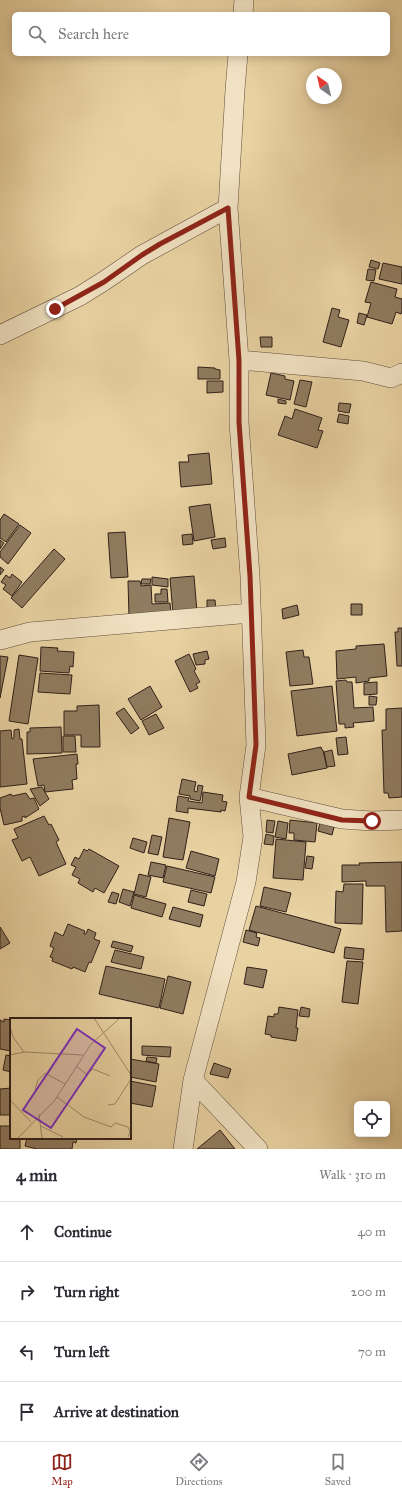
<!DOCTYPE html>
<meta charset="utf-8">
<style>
body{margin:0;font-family:"IM FELL Great Primer",serif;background:#f7f7f7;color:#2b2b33}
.controls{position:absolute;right:12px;bottom:12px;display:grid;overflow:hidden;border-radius:6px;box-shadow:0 2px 10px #0003}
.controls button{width:36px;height:36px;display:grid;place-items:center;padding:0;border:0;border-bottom:1px solid #e1e1e2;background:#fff;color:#2b2b33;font:20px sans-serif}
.compass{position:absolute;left:306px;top:68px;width:36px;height:36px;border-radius:50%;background:#fff;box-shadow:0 2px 10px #0003;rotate:326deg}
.stop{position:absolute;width:12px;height:12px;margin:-9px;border:3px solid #8f2418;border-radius:50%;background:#fff}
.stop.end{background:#8f2418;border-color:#fff;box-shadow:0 1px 4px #0008}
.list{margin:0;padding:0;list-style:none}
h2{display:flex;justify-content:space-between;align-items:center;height:52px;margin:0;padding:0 16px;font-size:17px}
h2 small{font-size:13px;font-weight:400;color:#7c7c81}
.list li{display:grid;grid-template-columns:26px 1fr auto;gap:12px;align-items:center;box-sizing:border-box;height:60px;padding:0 16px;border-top:1px solid #e1e1e2}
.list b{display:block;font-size:15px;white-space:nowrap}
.list em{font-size:13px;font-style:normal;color:#7c7c81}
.icon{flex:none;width:22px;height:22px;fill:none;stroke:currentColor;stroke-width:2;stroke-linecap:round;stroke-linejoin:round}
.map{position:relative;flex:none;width:402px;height:1149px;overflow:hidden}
.search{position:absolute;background:#fff;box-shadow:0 2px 10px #0003;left:12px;right:12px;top:12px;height:44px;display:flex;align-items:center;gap:10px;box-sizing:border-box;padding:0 14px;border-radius:6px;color:#7c7c81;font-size:15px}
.sheet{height:292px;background:#fff}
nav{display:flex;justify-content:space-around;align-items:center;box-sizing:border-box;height:56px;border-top:1px solid #e1e1e2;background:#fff;font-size:11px;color:#7c7c81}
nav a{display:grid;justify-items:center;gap:2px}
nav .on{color:#8f2418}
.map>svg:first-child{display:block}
.building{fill:#907c60;stroke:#2f1f19}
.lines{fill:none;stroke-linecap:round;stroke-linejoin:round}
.minor-casing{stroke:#5e4c3b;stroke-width:20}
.minor{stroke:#f1e2c3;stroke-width:19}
.route{stroke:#8f2418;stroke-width:5}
.inset-road{fill:none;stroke:#9f8a6b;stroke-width:1}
.view{fill:#7b2cbf;fill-opacity:0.15;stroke:#7b2cbf;stroke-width:2}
.inset-edge{fill:none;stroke:#2f1f19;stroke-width:2}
</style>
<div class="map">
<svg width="402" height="1149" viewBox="0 0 402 1149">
<rect width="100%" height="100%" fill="#e9d2a2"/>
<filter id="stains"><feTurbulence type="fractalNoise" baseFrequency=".005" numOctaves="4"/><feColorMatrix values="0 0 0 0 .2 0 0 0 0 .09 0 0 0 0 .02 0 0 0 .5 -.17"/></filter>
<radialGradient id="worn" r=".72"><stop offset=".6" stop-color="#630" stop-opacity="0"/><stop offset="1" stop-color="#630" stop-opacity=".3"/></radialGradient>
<path class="building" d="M371,260L380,263L378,269L369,267Z
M383,263L402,267V284L379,279Z
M368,269L376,270L374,281L366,280Z
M371,282L397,289L395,297L402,299V311L401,314L396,312L392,324L367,317L371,303L365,302Z
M332,308L340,310L338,317L349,320L341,347L323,342Z
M359,313L367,315L364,325L357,323Z
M260,337H272V347H261Z
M198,367L215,368V369L220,370V379H198Z
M271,373L285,376V379L294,381L290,400L266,395Z
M300,380L312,382L306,407L294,404Z
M207,381H223V392L207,393Z
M278,399L286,401V404L278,403Z
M339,403L351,404L349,413L338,411Z
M295,409L322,418L318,430L323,431L317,448L278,435L285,416L292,419Z
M339,414L349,416L348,424L337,422Z
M209,453L212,484L181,487L179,462H189L188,455Z
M210,504L215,537L194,541L189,507Z
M4,514L19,524L6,542L0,538V520Z
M20,525L31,533L8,564L0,557V552Z
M125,532L128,577L111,578L108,533Z
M192,534L193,544L183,545L182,535Z
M225,538L226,547L213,549L211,540Z
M0,540L4,543L0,549Z
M54,549L65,559L22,608L11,598Z
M0,567L4,570L0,575Z
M12,574L22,582L12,596L3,589L6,585L1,582L6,575L10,578Z
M194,576L197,612L173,614L170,578Z
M152,577L168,579V587L152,585Z
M142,579H151L150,584H141Z
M128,581H140L141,586L151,585L152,604L170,603L171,614L129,616Z
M161,589H167L168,602H155V594H161Z
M207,600H215L216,612H207Z
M351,604H362V615H351Z
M297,605L299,615L283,619L282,609Z
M398,628H402V666H397L395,632H398Z
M384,644L387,676L369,678V681L356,683V677L337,679L336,651L356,649V646Z
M41,647L58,648L57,651L74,652L73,667L70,666L69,673L40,671Z
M303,650L304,657H309L313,684L290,686L286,652Z
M207,651L209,659L205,660V664L196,665L193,654Z
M189,654L196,669L194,671L200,682L196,684L198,688L190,692L175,661Z
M19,655L38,658L28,724L9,721Z
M0,656L8,657L0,698Z
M40,673L72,675L70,694L38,692Z
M346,680L347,682H352L354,708L373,707L374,721L353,723L354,727L345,728V724H339L336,681Z
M377,682V694L364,695V683Z
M150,686L162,707L141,720L128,699Z
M332,686L337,731L297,736L291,691Z
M369,696L377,697L376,705H369Z
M99,705L100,747H81V735H64V711H77V706Z
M124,708L139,728L131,734L116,713Z
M402,708V797L389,798L388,793H384L382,730H386V709Z
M156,714L164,728L149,735L142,721Z
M61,727L62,753L27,754V732H30V728Z
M19,729L20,739H22L27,784L0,787V731L11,730L12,739L14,738V730Z
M63,736H75L76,752H63Z
M346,737L348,754L338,755L336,738Z
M321,747L322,750H323L327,768L292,775L288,754Z
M332,750L335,766L327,767L324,752Z
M77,754L78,764H76L77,779L72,780L73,789L45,792L44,785L38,786L33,759Z
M182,779L196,782L194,791L197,792L198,785L203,786L200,801L190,799V796L179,794Z
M42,787L49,799L40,806L30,789Z
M203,792L223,795L222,801L227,802L225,811L221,810V812L188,808V813L176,811L178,796L189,798L188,801L202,803Z
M26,793L30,799L34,798L39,809L25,818V816L22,817V821L4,825L0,808V798L11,794L12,796Z
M44,816L49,825L51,824L59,840L56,842L66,864L39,876L30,857L22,861L12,840L18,838L14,829Z
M169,818L190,822L183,860L163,857Z
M267,820L275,821L273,833L266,832Z
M290,820L317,823L315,842L294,840V833H289Z
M278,821L288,823L286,839L275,837Z
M320,823L334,827L332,835L318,831Z
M266,834L274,836L273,845L264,844Z
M152,835L162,837L158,855L148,853Z
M133,838L147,842L144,853L130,848Z
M276,839L306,842L303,880L273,878Z
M84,849L87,851L89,849L119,866L104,893L95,888L93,892L78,883L80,879L72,875L76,867L71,865L75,857L79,859Z
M191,851L219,859L215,876L186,868Z
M307,856L314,857L312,869L305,868Z
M151,862L166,865L163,878L148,875Z
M402,862V931L386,932L385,886H366V881L342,882V865H360L359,863Z
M167,866L215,877L211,893L163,882Z
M139,874L151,877L146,897L134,894Z
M344,884H363L362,924L335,923L336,891L343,892Z
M264,887L291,893L286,912L260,906Z
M123,889L134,892L130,906L119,902Z
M191,890L207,894L204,906L188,902Z
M112,892L119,894L116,904L108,902Z
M134,895L166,904L162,917L131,908Z
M256,906L341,929L334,953L249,930Z
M173,907L203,915L200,927L169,919Z
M68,924L85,931L84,934H86L88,929L96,933L94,939L100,941L91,963L89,962L85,972L73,967L72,969L52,961L53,958L50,957L54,948L50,946L55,932L63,936Z
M0,927L10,943L0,949Z
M246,930L257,933L256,937L260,938L258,946L243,942Z
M113,941L133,946L131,952L111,947Z
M345,947L364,949L363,960L344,958Z
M115,950L144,957L141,969L111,962Z
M347,961L363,962L358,1004L342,1002Z
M106,966L165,979L159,1008L99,994Z
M247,967L267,970L263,988L244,984Z
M168,976L191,982L183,1014L160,1008Z
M279,1007L298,1010L296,1028H298L296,1041L271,1037V1035L265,1034L268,1016L274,1017V1014H278Z
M301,1007L310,1009L309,1017L299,1016Z
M4,1019L11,1020V1051L0,1049V1020L4,1022Z
M142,1046L171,1047L170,1057L142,1055Z
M6,1055L11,1056V1072L3,1070Z
M147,1057L157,1058L156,1063L146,1061Z
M130,1059L159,1064L156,1082L130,1077Z
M214,1063L231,1069L228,1078L210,1074Z
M130,1081L156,1086L152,1107L130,1103Z
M11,1088V1115H0V1089Z
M0,1126H11V1138H20V1149H0Z
M220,1130L235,1149H197Z
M27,1138H77L76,1143L73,1142L72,1149H37L25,1146Z"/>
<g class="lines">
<defs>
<path id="minor" d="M243,14L244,0
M0,335L80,296L104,281L142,255L228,208
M239,360L363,371L391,378L402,373
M0,640L30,632L251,613
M249,797L342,819L372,821L402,820
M193,1080L258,1149
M183,1149L193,1080L246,882L253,837L249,797L256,745L250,576L239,422V360L228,208L235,90L238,54"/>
</defs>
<use href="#minor" class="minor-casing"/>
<use href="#minor" class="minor"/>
</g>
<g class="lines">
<path class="route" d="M55,309L104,282L142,255L160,244L228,208L239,360V422L250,576L253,660L256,745L249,797L342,820L372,821"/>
</g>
<g transform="translate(10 1018)">
<rect width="121" height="121" fill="#e9d2a2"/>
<path class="inset-road" d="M84,0L121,57M0,9L3,19L14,34M0,37L14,34L73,37M66,48L76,56L83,51L100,58M25,72L28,62L35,55L55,66M47,79L74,99L101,109L105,105L118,109L120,114L118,119M0,82L21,104M98,87L105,86L121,61M29,96L32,121M31,108L53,119M7,121L45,82L81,26L110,0"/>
<path class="view" d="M67,11L95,30L41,110L13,92Z"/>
<rect width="121" height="121" class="inset-edge"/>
</g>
<rect width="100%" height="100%" filter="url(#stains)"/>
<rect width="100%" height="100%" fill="url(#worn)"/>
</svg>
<div class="controls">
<button><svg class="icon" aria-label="locate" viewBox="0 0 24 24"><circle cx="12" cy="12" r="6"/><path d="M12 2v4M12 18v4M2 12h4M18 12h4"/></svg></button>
</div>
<svg class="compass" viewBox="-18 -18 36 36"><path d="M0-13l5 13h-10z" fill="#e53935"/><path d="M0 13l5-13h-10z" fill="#7c7c81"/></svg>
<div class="stop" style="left:372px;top:821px"></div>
<div class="stop end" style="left:55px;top:309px"></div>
<div class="search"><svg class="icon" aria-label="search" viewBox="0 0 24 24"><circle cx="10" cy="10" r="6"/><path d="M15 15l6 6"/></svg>Search here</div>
</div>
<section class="sheet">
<h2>4 min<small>Walk · 310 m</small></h2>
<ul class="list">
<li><svg class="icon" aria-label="ahead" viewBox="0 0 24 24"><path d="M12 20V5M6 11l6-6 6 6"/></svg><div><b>Continue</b></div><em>40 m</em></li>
<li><svg class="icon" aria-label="right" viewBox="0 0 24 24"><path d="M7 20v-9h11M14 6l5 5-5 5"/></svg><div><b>Turn right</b></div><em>200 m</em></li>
<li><svg class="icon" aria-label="left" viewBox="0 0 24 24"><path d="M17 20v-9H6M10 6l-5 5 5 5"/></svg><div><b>Turn left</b></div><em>70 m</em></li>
<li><svg class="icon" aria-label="arrive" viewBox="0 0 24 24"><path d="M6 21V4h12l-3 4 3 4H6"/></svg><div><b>Arrive at destination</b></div></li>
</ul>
</section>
<nav>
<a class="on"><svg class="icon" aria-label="map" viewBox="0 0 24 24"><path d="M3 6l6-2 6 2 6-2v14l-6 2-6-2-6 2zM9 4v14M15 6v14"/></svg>Map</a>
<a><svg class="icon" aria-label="directions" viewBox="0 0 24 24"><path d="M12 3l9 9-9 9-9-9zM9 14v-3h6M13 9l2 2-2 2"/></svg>Directions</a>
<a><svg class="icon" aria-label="saved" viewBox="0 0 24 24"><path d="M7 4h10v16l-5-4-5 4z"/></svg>Saved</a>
</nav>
